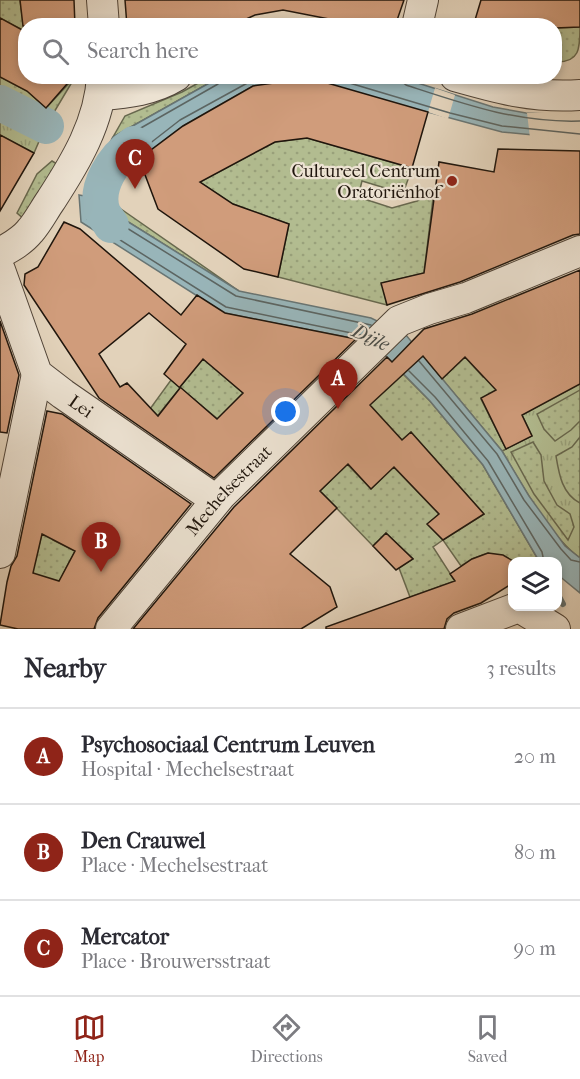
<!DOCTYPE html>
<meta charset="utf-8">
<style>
body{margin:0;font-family:"IM FELL French Canon",serif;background:#f7f7f7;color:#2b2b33}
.controls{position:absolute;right:18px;bottom:18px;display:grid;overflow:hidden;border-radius:12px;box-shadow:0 3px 9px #0003}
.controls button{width:54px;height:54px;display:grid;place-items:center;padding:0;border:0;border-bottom:2px solid #e1e1e2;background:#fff;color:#2b2b33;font:30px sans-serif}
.you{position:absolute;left:286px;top:412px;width:21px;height:21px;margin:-15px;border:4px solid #fff;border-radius:50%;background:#1a73e8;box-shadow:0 0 0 9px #1a73e833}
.badge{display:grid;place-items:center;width:39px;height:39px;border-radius:50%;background:#8f2418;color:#fff;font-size:20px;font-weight:700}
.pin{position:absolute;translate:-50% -50px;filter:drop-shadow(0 2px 3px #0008)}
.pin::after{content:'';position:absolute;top:32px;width:21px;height:18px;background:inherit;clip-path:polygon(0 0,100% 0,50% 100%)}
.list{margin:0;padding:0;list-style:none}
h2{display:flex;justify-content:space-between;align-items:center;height:78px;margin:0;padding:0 24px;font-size:26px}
h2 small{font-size:20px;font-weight:400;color:#7c7c81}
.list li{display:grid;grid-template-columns:39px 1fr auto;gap:18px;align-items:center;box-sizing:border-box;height:96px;padding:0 24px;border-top:2px solid #e1e1e2}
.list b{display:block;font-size:22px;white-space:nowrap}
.list p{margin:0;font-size:20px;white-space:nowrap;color:#7c7c81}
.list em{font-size:20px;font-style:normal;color:#7c7c81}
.icon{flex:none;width:33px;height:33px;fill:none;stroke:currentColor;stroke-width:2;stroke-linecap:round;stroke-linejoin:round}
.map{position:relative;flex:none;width:580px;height:629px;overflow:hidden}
.search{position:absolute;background:#fff;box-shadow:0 3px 9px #0003;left:18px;right:18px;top:18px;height:66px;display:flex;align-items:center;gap:15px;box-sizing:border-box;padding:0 21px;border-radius:24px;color:#7c7c81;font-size:22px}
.sheet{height:366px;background:#fff}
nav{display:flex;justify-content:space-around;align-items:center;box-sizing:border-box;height:84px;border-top:2px solid #e1e1e2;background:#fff;font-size:16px;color:#7c7c81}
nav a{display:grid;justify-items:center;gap:3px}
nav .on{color:#8f2418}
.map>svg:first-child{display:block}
.grass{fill:url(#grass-tufts);stroke:#68684e;stroke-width:1.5}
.garden{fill:url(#garden-dots);stroke:#68684e;stroke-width:1.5}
.water{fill:#98b5b9;stroke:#687574;stroke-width:1.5}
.pier{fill:#e2d2ba}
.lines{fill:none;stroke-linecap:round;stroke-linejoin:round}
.shore{stroke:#5c6562;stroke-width:1.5}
.stream{stroke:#687574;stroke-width:6}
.river{stroke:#98b5b9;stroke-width:36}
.building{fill:#d09c7b;stroke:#1f150c;stroke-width:1.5;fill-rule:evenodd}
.minor-casing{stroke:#504438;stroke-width:32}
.minor{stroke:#ece2d2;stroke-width:30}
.poi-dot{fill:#8f2418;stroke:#ece2d2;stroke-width:2}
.labels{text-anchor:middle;stroke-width:4.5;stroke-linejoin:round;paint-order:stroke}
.poi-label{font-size:18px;fill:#1f150c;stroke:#ece2d2;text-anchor:end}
.street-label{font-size:18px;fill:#1f150c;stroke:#ece2d2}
.water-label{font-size:20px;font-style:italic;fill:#494d49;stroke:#ece2d2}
</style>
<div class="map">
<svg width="580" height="629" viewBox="0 0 580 629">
<defs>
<pattern id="grass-tufts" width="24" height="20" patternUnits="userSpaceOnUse" patternTransform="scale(1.5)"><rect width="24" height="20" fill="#b2bc90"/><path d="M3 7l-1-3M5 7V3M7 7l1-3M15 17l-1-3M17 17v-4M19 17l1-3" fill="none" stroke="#99a17b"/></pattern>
<pattern id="garden-dots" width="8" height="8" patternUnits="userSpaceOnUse" patternTransform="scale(1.5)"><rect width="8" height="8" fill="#b2bc90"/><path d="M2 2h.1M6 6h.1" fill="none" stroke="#99a17b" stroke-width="1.8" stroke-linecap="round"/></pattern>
</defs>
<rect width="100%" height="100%" fill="#e2d2ba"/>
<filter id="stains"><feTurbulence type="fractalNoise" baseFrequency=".00333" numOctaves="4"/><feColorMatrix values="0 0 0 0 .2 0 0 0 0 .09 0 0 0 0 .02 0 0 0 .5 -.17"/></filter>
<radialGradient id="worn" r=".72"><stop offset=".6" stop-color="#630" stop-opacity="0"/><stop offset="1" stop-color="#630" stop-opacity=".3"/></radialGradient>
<path class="grass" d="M0,118L40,139L34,153L0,135Z
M580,384V558C551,538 521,483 502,451L532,436L522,415Z"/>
<path class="garden" d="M0,0H20L24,31L0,18Z
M580,27C580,48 580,63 555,62V28Z
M0,77L27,91L46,108L75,77L47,124L0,99Z
M209,77H220L113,137L125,116L182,92Z
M307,138L412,168L405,188L395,191L362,181L358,197L392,208L417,201L434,190L424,273L382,283L387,305L278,277L289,224L233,204L200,182L275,142Z
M52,161L57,164L24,219L17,213L37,174Z
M108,200L239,291L109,210Z
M465,357L483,377L502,362L513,381L481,399L506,449L502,451L442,379Z
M203,359L243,393L219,420L180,388L155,419L147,413L171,380L180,387Z
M403,374L430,401L483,465L539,561L512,562L488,553L472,559L461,566L443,540L433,547L455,581L410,597L399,568L413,559L386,533L373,546L320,491L330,481L343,460L371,489L382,478L354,426L439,514L428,524L443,540L484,514L411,432L402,440L360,395Z
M580,390V421L571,430L555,441L544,429L537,414Z
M580,437V503C562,494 559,474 556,456L572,447Z
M533,442L541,455L544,481L557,505L570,514L574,527L568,540L534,494L511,452Z
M44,524L56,526L53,540L75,551L63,574L78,583L25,587L36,559Z"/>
<path class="water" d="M220,77H399L493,107L526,113L578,115L554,137L502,132L428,112L253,86L183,126L139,159L114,183L89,179L113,137Z
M79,195L108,200L109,210L239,291L371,318L406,335L502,451L529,496L565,546L580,558V593L558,575V562L539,561L483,465L430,401L387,357L356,339L224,313L81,222Z"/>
<path class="pier" d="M435,88L455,95L448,119L428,112Z
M551,112L580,114V140L530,138L527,113Z"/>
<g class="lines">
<path class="shore" d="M222,76L218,84L118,141L100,171L101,174L112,176L135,155L180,120L251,81L287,76
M326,76L450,113L502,126L580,134
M401,76L402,82L406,85C464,104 517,123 580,121
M361,335L226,307L87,219L86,204L89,202L101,205L106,215L236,296L371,325
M419,361L497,454L524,500L561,549L571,560L580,562
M409,371L435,397L488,461L542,552L544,562"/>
<path class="stream" d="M558,595L563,604"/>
<path class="river" d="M0,103L46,126
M111,225C109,221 105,217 103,213C93,188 114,157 134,144"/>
</g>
<path class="building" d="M20,0H74L75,26H23Z
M125,0H404L395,26H365L283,10L255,15L231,26H127Z
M481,0H580V27L555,28V26H496L475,20Z
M0,18L26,32V76H74L46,108L27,91L0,77Z
M310,78L428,112L412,168L307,138L275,142L200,182L233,204L289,224L278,277L244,269L158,209L139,159L183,126L253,86Z
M0,135L34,153L0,211Z
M498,149L580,151V234L573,235L460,282L387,305L381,283L424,273L439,162L494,172Z
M64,222L80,229L181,315L197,295L225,313L356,339L214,478L99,398L24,285L25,274L38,267ZM149,313L186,344L164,374L180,388L158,416L127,383L120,387L99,354ZM203,359L243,393L217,419L180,387Z
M580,270V384L522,415L532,436L506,449L481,398L496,390L465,357L442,379L423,356L370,405L402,440L411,432L484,514L443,540L427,524L439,514L394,467L371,489L348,464L320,491L337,508L290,554L330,587L337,607L301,629H133L234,507L387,357L392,362L424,329L472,314Z
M0,321L19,375L7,433L0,432Z
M47,411L62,414L191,504L98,618L94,629H18L0,625L7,582L11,566L17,556ZM42,534L75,551L59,581L33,573Z
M386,533L413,559L396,570L373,546Z
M488,553L503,555L513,561V583L481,603L454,613L447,619L444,629H326V627L455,581L450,574L472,559Z"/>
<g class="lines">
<defs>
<g id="minor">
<path d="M102,0L104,26"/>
<path d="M417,26L423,0"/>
<path d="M455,76C501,89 533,98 580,95"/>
<path d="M101,95C128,93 153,90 176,76"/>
<path d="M0,253C11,247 22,241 30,231C38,222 44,210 51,200C75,163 100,122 102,76"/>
<path id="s1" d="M0,270L37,374L63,394L216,500"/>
<path d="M0,553L37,374"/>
<path id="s2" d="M111,629L221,495L399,321L429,309L466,298L580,251"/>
<path d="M461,629L519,607L555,629"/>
</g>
</defs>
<use href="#minor" class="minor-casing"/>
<use href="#minor" class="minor"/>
</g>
<circle class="poi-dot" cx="452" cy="181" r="6"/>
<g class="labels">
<g class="poi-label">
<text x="440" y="177">Cultureel Centrum<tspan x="440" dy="21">Oratoriënhof</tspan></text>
</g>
<g class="street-label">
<text dy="6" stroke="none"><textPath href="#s1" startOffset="165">Lei</textPath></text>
<text dy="6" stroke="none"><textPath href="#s2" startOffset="182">Mechelsestraat</textPath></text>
</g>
<g class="water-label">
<text transform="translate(371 337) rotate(25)" y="7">Dijle</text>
</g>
</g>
<rect width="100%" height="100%" filter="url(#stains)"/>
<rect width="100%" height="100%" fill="url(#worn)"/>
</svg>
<div class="controls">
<button><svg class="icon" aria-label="layers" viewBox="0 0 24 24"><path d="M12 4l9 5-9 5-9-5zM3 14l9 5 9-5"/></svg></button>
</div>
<div class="you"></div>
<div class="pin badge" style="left:338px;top:409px">A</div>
<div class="pin badge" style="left:101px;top:572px">B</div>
<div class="pin badge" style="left:135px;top:189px">C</div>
<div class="search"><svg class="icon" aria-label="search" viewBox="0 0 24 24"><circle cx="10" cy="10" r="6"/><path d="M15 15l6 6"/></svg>Search here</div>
</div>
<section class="sheet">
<h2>Nearby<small>3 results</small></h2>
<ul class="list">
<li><span class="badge">A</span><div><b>Psychosociaal Centrum Leuven</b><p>Hospital · Mechelsestraat</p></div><em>20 m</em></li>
<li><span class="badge">B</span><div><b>Den Crauwel</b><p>Place · Mechelsestraat</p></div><em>80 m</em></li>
<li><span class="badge">C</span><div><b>Mercator</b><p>Place · Brouwersstraat</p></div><em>90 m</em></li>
</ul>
</section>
<nav>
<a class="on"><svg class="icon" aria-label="map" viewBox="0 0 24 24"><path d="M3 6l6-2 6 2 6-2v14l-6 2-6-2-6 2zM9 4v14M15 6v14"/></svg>Map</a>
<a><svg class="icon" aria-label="directions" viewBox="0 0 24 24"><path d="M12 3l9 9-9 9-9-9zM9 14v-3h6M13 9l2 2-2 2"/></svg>Directions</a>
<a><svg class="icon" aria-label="saved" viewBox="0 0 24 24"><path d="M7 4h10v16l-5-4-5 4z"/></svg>Saved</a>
</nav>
